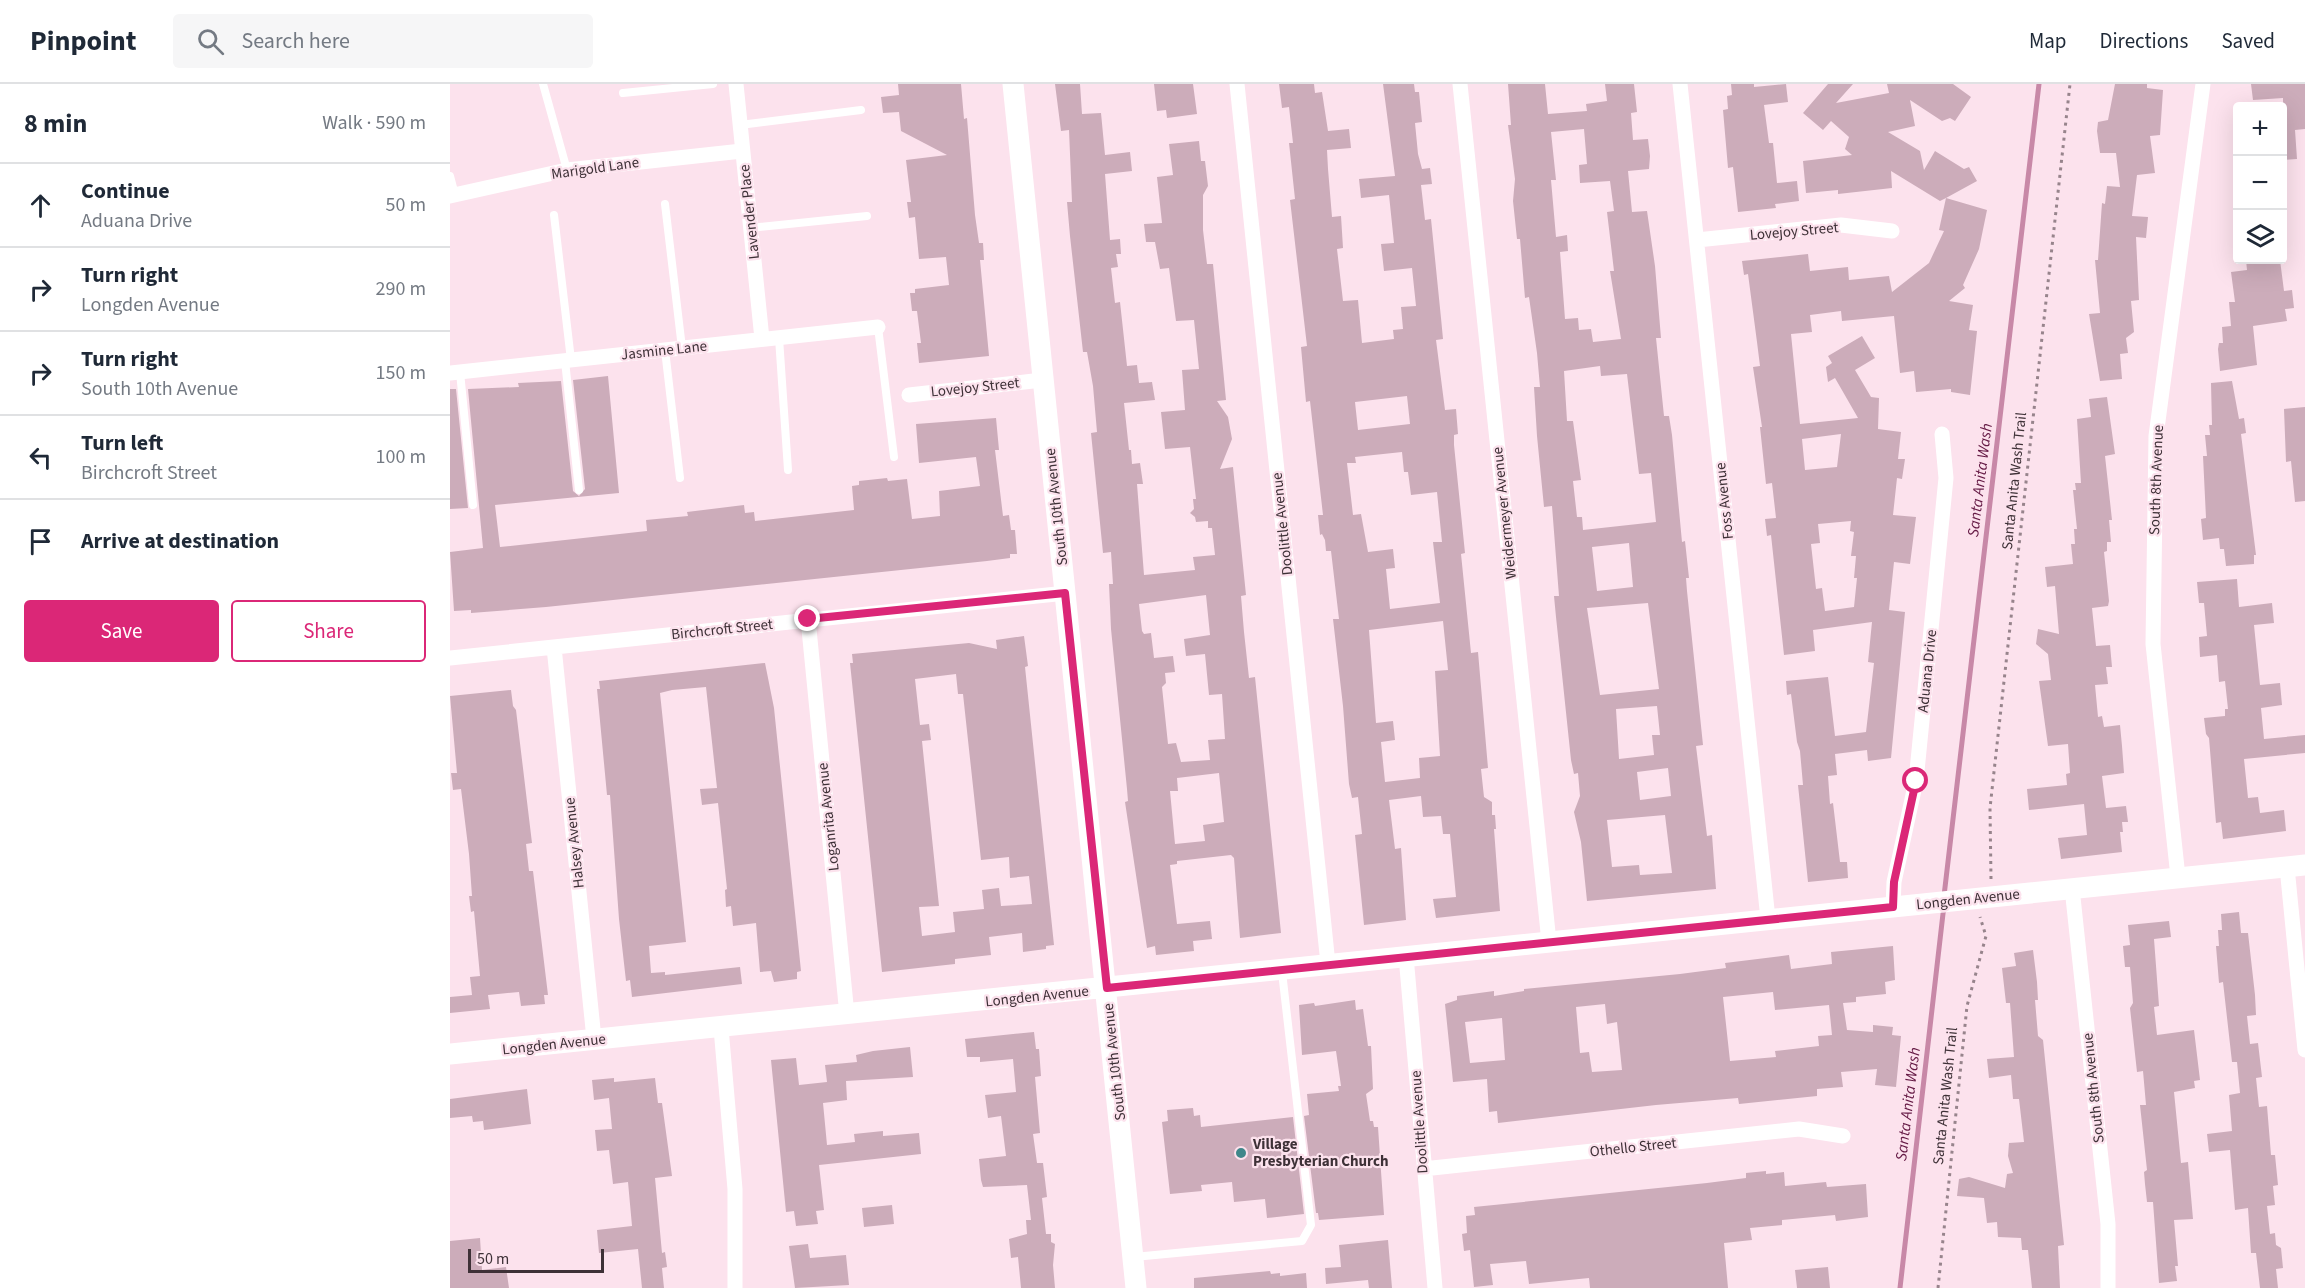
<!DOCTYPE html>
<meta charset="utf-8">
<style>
body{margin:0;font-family:"Source Sans 3",sans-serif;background:#f6f6f7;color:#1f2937}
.controls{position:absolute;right:18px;top:18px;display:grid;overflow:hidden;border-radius:6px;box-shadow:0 6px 24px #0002}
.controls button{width:54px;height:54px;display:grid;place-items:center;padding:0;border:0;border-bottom:2px solid #e0e1e3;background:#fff;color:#1f2937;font:30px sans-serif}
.scale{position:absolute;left:18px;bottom:15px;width:136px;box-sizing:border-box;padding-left:6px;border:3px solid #3e3137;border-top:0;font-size:16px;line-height:21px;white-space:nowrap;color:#3e3137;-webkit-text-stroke:4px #fce2ed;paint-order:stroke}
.stop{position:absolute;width:18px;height:18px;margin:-14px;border:4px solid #db2777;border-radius:50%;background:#fff}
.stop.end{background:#db2777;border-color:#fff;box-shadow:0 2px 6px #0008}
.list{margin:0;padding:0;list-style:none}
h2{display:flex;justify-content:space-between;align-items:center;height:78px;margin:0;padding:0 24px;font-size:26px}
h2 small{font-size:20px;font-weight:400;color:#747a83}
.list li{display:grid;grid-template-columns:39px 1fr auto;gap:18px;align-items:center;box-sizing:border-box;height:84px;padding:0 24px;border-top:2px solid #e0e1e3}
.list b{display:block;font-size:22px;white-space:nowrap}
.list p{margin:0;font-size:20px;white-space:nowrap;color:#747a83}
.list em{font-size:20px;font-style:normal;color:#747a83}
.actions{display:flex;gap:12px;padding:18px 24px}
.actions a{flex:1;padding:14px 0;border:2px solid #db2777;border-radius:6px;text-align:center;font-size:21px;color:#db2777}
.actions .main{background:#db2777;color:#fff}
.icon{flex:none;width:33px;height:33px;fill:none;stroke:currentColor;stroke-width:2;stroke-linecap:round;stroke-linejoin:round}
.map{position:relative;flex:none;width:1855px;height:1204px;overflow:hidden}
header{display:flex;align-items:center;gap:36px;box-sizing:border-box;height:84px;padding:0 30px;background:#fff;border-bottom:2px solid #e0e1e3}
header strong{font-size:28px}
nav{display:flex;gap:33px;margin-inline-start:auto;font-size:21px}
.search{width:420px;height:54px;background:#f6f6f7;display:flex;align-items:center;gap:15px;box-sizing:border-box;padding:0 21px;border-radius:6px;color:#747a83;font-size:22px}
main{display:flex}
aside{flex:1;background:#fff}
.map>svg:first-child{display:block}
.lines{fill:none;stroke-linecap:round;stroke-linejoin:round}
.stream{stroke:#c888a7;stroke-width:5}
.building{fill:#ccacba;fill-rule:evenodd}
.path{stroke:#97848c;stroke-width:3;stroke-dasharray:3 4.5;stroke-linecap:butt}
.lane{stroke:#fff;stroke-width:8}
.street{stroke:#fff;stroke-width:15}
.secondary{stroke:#fff;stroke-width:21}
.route{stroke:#db2777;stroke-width:8}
.poi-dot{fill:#3f878a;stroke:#fce2ed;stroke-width:2}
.labels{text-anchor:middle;stroke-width:4.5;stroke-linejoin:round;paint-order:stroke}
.street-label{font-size:15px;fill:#3e3137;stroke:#fce2ed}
.poi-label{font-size:15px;font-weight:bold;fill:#3e3137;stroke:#fce2ed;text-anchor:start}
.water-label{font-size:16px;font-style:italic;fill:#641944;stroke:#fce2ed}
</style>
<header>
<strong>Pinpoint</strong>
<div class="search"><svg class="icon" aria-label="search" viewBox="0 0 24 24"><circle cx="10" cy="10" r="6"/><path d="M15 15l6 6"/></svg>Search here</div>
<nav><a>Map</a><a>Directions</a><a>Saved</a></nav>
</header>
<main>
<aside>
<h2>8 min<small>Walk · 590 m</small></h2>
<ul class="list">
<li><svg class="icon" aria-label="ahead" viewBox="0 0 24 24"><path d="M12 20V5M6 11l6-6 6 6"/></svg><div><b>Continue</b><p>Aduana Drive</p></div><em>50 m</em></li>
<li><svg class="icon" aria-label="right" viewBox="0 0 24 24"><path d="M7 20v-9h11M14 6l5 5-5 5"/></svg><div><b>Turn right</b><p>Longden Avenue</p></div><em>290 m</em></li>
<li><svg class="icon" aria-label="right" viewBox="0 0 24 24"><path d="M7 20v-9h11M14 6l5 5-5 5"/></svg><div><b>Turn right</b><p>South 10th Avenue</p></div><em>150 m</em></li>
<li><svg class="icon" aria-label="left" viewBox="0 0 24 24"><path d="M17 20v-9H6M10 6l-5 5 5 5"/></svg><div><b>Turn left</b><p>Birchcroft Street</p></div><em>100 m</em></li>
<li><svg class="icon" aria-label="arrive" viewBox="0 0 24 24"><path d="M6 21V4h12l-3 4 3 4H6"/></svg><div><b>Arrive at destination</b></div></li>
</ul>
<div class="actions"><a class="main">Save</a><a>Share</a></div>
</aside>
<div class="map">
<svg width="1855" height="1204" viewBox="0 0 1855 1204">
<rect width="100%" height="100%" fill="#fce2ed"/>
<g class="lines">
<path class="stream" d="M1494,812L1589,0
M1450,1204L1494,821"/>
</g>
<path class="building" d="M448,0H511L514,35L517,34L525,131L529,159H533L534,176H530L539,272L469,279L467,259H471L467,227H462L460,209H465V205L499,201L496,173L469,175L465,133L459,134L457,118H461L456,76L497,71L451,47L449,28L433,29L431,13L449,11Z
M605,0H630L632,30L651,29L655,71L680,68L682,87L655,90L660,156L670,155L671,170H666L668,183L661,184L665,219L670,218L677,282L687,281L689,299L702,298L705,316L674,319L679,366H681L682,380L690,379L693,400H687L694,491L745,486L743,473L765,471L762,444H758V437L746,438L745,433L740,429L744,425L743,415H746L740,363L715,365L711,328L735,326L732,286L749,285L744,236L726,237L719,184L710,185L705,158H696L694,140L712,139L707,93L723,91L719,60L749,57L751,77H755L758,102L753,111V146L757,180H763L776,316L767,317L778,333L782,355L770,385L783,383L796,511L791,512L794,548L799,594L805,593L831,849L790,854L784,774L781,771L727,777V780L720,781L727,840L760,837L762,855L743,857L744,867L706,871L705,862L697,864L675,718L678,717L677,705L661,545L659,500H663L661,468L653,469L641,349L647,348L643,302L637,268H633L620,152L617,118H622L619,46L611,47ZM756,511L760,551L734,555L736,572L755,570L759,611L772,610L775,655L758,656L760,676L731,678L726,659L718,660L712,603L716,599L715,589L725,588L723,572L704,574L701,549L694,550L692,547L689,520ZM769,689L774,738L753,741L755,757L725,760L720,707H728L727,694Z
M704,0H743L747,30L717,34L716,26L707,27Z
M829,0H864L865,9L872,8L878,47L899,45L901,64L877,66L878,85L882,133L891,132L893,164L887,165L893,217L908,216L912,259L944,255L943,246L953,245L951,223L966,222L962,184L934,187L931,160L944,159L939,111L911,114L909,95L945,92L933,0H964L965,8H969L972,38L965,39L968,70L972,85L980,84L982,100L971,101L975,136L981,135L991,234L993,255L986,256L995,326L1006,325L1008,350L1004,351V361L1015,469L1011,470L1021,569L1028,568L1038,684L1031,685L1034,713L1042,718V731H1045L1046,745H1044L1050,827L986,834L983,815L1006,813L1000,750H993L991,732L973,733L971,712L939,716L945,765L951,764L956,836L914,841L905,751L912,750L908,713L902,714L899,700L893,622L883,535H889L881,467H876L875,456L872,450L870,451L868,431H873L860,317L856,318L851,263L857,262L840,116L845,115L839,59H843L839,23L832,24ZM957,312L960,340L908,346L905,318ZM952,368L954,388H958L961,411L987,408L992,458H983L990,519L940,525L936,485L945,484L943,465L918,468L911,430L903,431L897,379H906L905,373ZM993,537L998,586L985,587L990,672L969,674L970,694L935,698L931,658L945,656L943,637L926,639L919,546Z
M1058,0H1095L1098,30L1137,27L1136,20L1157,17L1155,0H1184L1187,28L1181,29L1183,56L1198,55L1200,72L1199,85L1178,87L1182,128L1197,127L1205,182L1211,254H1206L1214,332H1219L1222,351L1232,458L1235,457L1239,494H1236L1237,507L1253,661L1246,662L1257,752L1262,751L1266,805L1137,817L1131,758L1124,728L1130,712L1128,689L1124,690L1121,676L1106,533L1104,512H1109L1102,422L1094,423L1087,352L1084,303H1090L1087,269L1079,213L1075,214L1070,155H1067L1063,117L1065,95L1058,41H1061ZM1134,45L1137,80L1129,81L1130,99L1160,97L1164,127L1157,128L1164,187H1160L1171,255L1143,258L1141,245L1129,246L1128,234L1115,235L1110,168L1118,167L1117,151L1106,153L1101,96H1106L1101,48ZM1150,282L1151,292L1177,290L1189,390L1201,389L1206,438L1133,446L1132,433H1127L1123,397L1131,396L1123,337H1117L1114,287ZM1179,459L1183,503L1147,507L1142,463ZM1198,519L1209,605L1150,611L1137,524ZM1207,622L1210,651H1202L1204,671L1169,675L1166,625ZM1218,684L1221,712L1190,716L1187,688ZM1215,731L1222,789L1190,791L1189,781L1162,783L1157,736Z
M1281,0H1304V3L1336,0L1338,18L1314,21L1319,59H1323L1327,99L1347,97L1349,117L1325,120L1326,124L1288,128L1283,83L1278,84L1273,26L1278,25L1277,12L1282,11Z
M1378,0H1403L1386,19L1439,9L1437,0H1503L1521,13L1505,37L1500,34L1492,37L1460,16L1465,42L1438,48L1470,67L1474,86L1485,67L1514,85L1519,83L1527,97L1496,114L1537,126L1529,165L1513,201L1515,204L1499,217L1523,221L1519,246L1527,247L1520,311L1501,308V305L1466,308L1464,287L1450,289L1444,232L1392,237L1391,227L1360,231L1362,248L1341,250L1350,340L1408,334L1385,294L1378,298L1376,283L1382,279L1378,272L1412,252L1425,274L1405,286L1421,313L1429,314L1428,345L1451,348L1448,375H1455L1452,395L1447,394L1443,431L1466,433L1460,480L1444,478L1439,526L1455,528L1441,674L1418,677L1417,666L1385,670L1387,691L1378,692L1380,720L1383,719L1390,778H1397L1398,794L1358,798L1348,701H1353L1350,667L1347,658L1341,610L1337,611L1336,597L1378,593L1385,652L1416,648L1424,579L1418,578L1422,538L1363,546L1365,567L1334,571L1321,451L1317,452L1315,435L1326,434L1322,399L1316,400L1310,343H1312L1303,283L1310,282L1307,258L1298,190L1294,191L1292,177L1358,170L1360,187L1398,183L1399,196L1439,192L1442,208L1479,179L1494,147L1489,146L1496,114L1490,117L1441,87L1442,104L1388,110V106L1356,109L1353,77L1402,71L1395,65L1399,53L1381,37L1373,46L1353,29ZM1391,350L1387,383L1355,386L1352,355ZM1401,437L1400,447L1404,448L1401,472H1406L1404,494H1407L1404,523L1375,527L1372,504L1366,505L1361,460L1370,459L1368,440Z
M1665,0H1697V4L1713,6L1710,51L1700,52L1705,89L1687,91L1682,132L1698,133L1696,154L1686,153L1689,216L1681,217L1684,248L1676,254L1678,269L1670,270L1672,295L1650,297L1639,230L1650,229L1645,176H1648L1652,119L1655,120L1657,102L1670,103L1666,69H1650L1647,47L1648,38L1658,36Z
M1801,0H1855V45L1845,46L1847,75L1833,76V14L1803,16Z
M1796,176H1830L1834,207L1842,206L1844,224L1835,225L1837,237L1803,242L1807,281L1770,287L1768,265L1769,259H1773L1772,243L1781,242L1779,218H1785L1781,188L1797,186Z
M158,292L169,409L45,421L50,463L197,447L196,436L238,432L237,428L294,421L295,429L304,428L305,437L404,426L402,402L409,401V397L437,394L438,397L457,395L462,435L490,432L489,407L530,402L526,373L469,379L466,340L546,334L549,366H545L553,432L559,431L561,446H565L567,470H560V474L537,477L96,523L21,529V526L4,527L0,468L33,464L18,305L69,303L68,299L111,297L123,407L129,412L135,405L123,296Z
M1782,297L1789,335L1794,334L1796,349L1791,350L1806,471H1804V480L1776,482L1774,465H1770L1769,454L1753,456L1751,435L1756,434L1753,372H1757L1755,351H1760L1759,341H1762L1761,299Z
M0,305H6L18,424L0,425Z
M1657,313L1665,370L1655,372L1662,436H1659L1661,458H1657V467L1654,468L1659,517L1658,522L1642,524L1646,562L1660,561L1662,583H1656L1658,600L1645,601L1648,633L1652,632L1654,643L1670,641L1672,662L1674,689L1652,692L1656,724L1676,722L1678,738H1672L1673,748H1670L1672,768L1611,775L1608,754L1637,751L1634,720L1579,726L1577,705L1617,701L1616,690L1620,689L1618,660L1598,662L1589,597L1601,596L1598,570L1586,560L1588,545L1609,550L1605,502L1597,503L1595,483L1623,480L1621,460H1625L1624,445H1627L1623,406H1626L1625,399H1631L1627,335L1641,333L1639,315Z
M1855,323V417L1845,418L1841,377L1836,378L1834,325Z
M1787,495L1789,523L1822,519L1824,539L1804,541L1810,601L1830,599L1832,621L1811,624L1814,655L1855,651V669L1794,675L1798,714L1808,713L1810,729L1834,726L1836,747L1773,755L1771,738L1766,739L1759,654L1756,650L1754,634L1775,632V625H1778L1775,597L1769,598L1767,571L1750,573L1749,553L1757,552L1754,519H1749L1747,498Z
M574,552L578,582L575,583L604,861L596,862V865L573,868L572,849L539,853L541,871L505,875V880L432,888L400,579H403L402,570L519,559L547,565L546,556ZM506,590L508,610H513L531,776L559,773L560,794L579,792L582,820L551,822L549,804L532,806L534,825L503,828L505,848L472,852L469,823L489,822L472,657L481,656L479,640L470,641L465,595Z
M315,579L324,624L351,887L347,888V895L324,898L321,887L310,888L306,839L283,842L281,822L276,823L275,806L277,805L268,719L252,721L250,705L267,704L256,603L222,606L210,609L236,858L199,862L201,889L215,888V891L290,883L292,900L182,913L180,896L176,897L169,835L160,711H157L147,605H150L149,597Z
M61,606L63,622L66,626L82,759L76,760L79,787H83L98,911H94L95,920L71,922L69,908L38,911L40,925L0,929V913L22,911L20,893L30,892L24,827L21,828L19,812H22L19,770L11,705L3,706L1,689H7L0,612Z
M1789,828L1791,849H1798L1805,911L1806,931L1797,932L1800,960L1808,959L1812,993L1806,994L1809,1023L1817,1022L1821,1071H1825L1828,1101L1823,1102L1825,1121L1817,1122L1820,1150L1825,1149L1826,1161L1831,1164L1833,1184L1826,1185L1828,1204H1810L1806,1169H1801L1798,1124L1785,1126L1780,1066L1759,1068L1757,1050L1782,1047L1779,1011L1790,1009L1787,978H1782L1773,898L1769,899L1766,862H1769L1768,846H1772L1771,830Z
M1719,837L1721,853L1704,855L1709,922L1704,923L1707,951L1744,946L1750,996L1744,997L1745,1004L1724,1008L1731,1079L1738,1078L1743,1135L1724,1136L1728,1182H1725L1727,1197L1709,1199L1703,1118H1697L1695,1100L1694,1088L1697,1086L1690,1021H1696L1693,987L1687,988L1680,924L1683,919L1680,883H1675L1673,862L1680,861L1678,841Z
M1443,862L1445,896L1435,898L1436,910L1406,913V918L1393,919L1397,946L1423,948V941L1443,943L1442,951L1451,952L1446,1003L1425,1001L1427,985L1391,988L1393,1003L1367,1005V1012L1289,1020L1288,1014L1206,1021L1048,1039L1047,1027L1039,1028L1037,995L1003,998L995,920L1007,916V912L1044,907V912L1074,907V905L1230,890L1276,884L1275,879L1339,871L1341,885L1382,880L1381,868ZM1323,908L1325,926L1379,921L1382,951L1368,952L1369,962L1325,967L1326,973L1280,977L1273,913ZM1155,920L1157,940L1167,938L1172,986L1142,988L1139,968L1130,969L1126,923ZM1052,934L1055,976L1020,979L1015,938Z
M1583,866L1587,898L1588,916H1585L1588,952L1593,956L1614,1161L1608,1162L1610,1204H1582L1578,1166H1572L1571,1154L1548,1153L1547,1138L1537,1139L1534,1114L1507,1112L1509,1095L1519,1093L1555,1104L1557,1090L1563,1089L1558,1072L1559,1059L1574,1058L1569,1015H1563L1561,991L1539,994L1537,975L1564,973L1560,919H1556L1552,884L1566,882L1564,869Z
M905,916L906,926L913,925L918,962H921L923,1005L916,1010L920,1037H923L924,1043H928L934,1131L869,1136L868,1129H866L854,1032L859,1031L857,1010L889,1007L888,1002H891L886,967L852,971L849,921L864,919L865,922Z
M584,948L586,965H589L591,992L585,993L590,1049L583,1050L587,1079H593L597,1113L592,1114L596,1150H601V1158L605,1160L603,1181L605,1204H571L568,1173L561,1174L559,1155L577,1150L576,1136H581L577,1101L533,1103L531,1096L529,1075L556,1072L551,1032L538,1034L535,1011L566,1008L563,975L530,978V973H517L515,955Z
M460,963L463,993L396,997L397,1016L373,1019L377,1061L405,1058L404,1050L433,1047V1052L469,1049L471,1070L369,1081L374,1126L366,1127L368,1140L346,1142L344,1127L336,1128L321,976L346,974L349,1001L377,998L375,981L407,978L406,971L423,967Z
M164,994V998L205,994L208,1019H212L222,1092L205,1094L212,1169L215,1168L217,1183L212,1184L214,1204H192L188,1165L149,1169L147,1146L182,1142L178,1098L163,1100L159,1066L147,1067L145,1046L162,1045L159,1014L144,1016L142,996Z
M77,1005L81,1040L34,1046L33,1037L23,1038L22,1032L0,1034V1015Z
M743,1024L744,1032L750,1031L751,1043L843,1033L854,1130L817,1134L815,1115L784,1118L782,1098L751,1101L752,1107L720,1110L712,1038L718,1037L717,1026Z
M1316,1087V1090L1334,1088L1335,1102L1376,1098L1377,1103L1416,1100L1418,1133L1386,1137L1385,1131L1332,1136V1141L1300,1144L1302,1156L1274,1159L1278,1204H1140L1139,1194L1079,1200L1076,1177L1040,1180L1043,1201L1024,1203L1020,1166L1014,1167L1012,1150L1017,1149L1016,1132L1025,1131L1024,1123L1257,1099L1296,1094V1089Z
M442,1121L444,1140L414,1143L412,1124Z
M30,1154L32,1186L56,1183L59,1204H0V1157Z
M938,1156L942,1204H919L918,1196L876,1200L875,1184L891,1183L889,1161Z
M358,1160L360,1174L396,1171L399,1201L345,1204L339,1162Z
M1378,1183L1380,1204H1347L1345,1186Z
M820,1187L821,1190L830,1189V1192L856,1189L857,1204H744V1194Z"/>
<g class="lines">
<path class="path" d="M1541,795L1540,724L1620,0
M1488,1204L1517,922L1536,852L1530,833"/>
<path class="lane" d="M93,0L117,86
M173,9L263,0
M290,41L411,26
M0,92L5,111
M215,120L232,264
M104,131L121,276
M300,144L417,132
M428,243L444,373
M329,254L338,386
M215,266L230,394
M115,277L129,406
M10,288L23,421
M684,1173L852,1157L861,1141L832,888"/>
<path class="street" d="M286,0L312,255
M787,0L878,880
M1010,0L1099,858
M1230,0L1318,835
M0,112L117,86L292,67
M1247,156L1391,141L1442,147
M0,289L428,243
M459,311L592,296
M358,535L397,931
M104,563L144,955
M0,574L616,509
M1837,783L1855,966
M1728,793L1703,560L1706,352L1753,0
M1622,804L1658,1140V1204
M1443,823L1444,798L1466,697L1496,394L1492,350
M956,872L985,1204
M271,944L285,1105V1204
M973,1085L1349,1045L1393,1052"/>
<path class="secondary" d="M563,0L686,1204
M0,970L1855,781"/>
</g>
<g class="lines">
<path class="route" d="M358,535L615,509L657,904L1443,823L1444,798L1466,697"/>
</g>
<circle class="poi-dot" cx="791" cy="1069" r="6"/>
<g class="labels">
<g class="street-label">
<text transform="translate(145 84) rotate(-8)" y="5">Marigold Lane</text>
<text transform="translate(299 128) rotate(-96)" y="5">Lavender Place</text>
<text transform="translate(1344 147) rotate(-5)" y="5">Lovejoy Street</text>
<text transform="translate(214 266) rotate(-6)" y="5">Jasmine Lane</text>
<text transform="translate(525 303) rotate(-6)" y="5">Lovejoy Street</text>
<text transform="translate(1706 396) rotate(-88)" y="5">South 8th Avenue</text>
<text transform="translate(1564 397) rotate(-84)" y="5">Santa Anita Wash Trail</text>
<text transform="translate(1274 417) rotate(-96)" y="5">Foss Avenue</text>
<text transform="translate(606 423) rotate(-96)" y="5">South 10th Avenue</text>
<text transform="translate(1054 429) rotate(-96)" y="5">Weidermeyer Avenue</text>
<text transform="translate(832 440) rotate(-96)" y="5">Doolittle Avenue</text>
<text transform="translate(272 545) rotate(-6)" y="5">Birchcroft Street</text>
<text transform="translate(1477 587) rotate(-84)" y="5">Aduana Drive</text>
<text transform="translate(378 733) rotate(-96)" y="5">Loganrita Avenue</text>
<text transform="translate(124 759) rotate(-96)" y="5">Halsey Avenue</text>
<text transform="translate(1518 815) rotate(-6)" y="5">Longden Avenue</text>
<text transform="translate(587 912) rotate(-6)" y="5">Longden Avenue</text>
<text transform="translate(104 960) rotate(-6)" y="5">Longden Avenue</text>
<text transform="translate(664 978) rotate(-96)" y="5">South 10th Avenue</text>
<text transform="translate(1643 1004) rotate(-96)" y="5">South 8th Avenue</text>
<text transform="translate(1495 1012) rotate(-84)" y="5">Santa Anita Wash Trail</text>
<text transform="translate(969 1038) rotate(-94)" y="5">Doolittle Avenue</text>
<text transform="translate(1183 1063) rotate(-6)" y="5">Othello Street</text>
</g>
<g class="poi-label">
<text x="803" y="1065">Village<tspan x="803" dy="17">Presbyterian Church</tspan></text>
</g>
<g class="water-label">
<text transform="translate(1529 396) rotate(-83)" y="6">Santa Anita Wash</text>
<text transform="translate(1457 1020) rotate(-83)" y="6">Santa Anita Wash</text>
</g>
</g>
</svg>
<div class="controls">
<button>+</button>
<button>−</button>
<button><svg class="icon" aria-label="layers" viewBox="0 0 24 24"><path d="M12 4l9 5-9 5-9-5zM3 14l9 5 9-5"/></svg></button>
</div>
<div class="scale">50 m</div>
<div class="stop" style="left:1466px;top:697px"></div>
<div class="stop end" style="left:358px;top:535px"></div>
</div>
</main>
